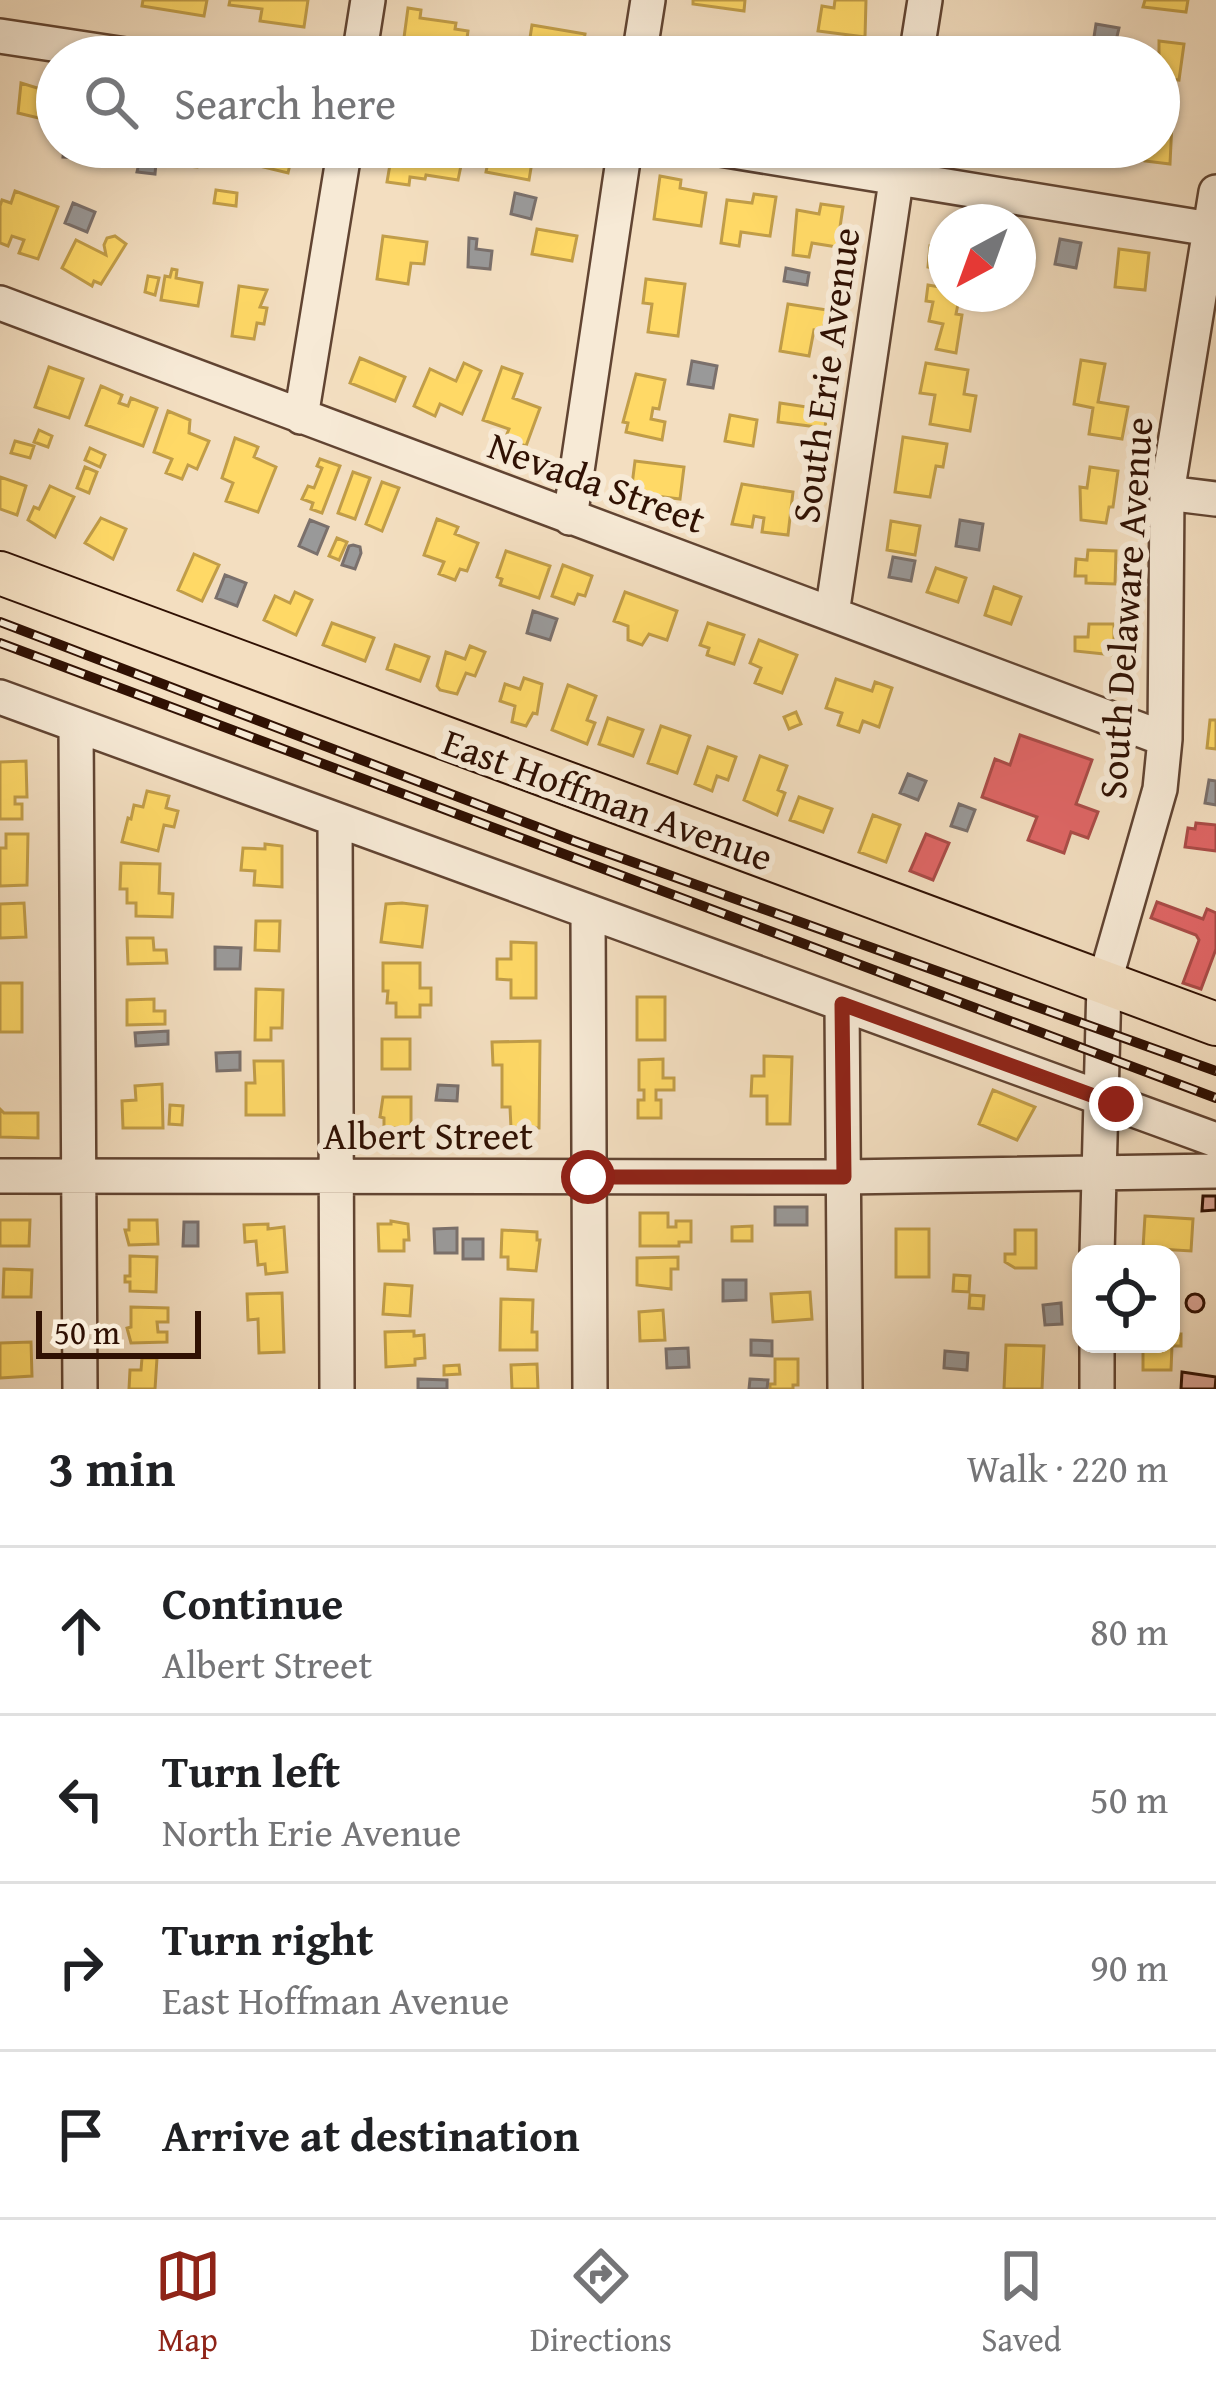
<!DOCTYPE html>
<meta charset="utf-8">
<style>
body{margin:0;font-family:"Gentium Book Plus",serif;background:#f2f2f2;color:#202124}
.controls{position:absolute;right:36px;bottom:36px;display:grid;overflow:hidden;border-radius:24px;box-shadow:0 3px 9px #0004}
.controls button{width:108px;height:108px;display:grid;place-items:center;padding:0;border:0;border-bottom:3px solid #e0e0e0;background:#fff;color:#202124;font:60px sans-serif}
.compass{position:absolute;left:928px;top:204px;width:108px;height:108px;border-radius:50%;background:#fff;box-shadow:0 3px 9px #0004;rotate:221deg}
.scale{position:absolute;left:36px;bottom:30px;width:165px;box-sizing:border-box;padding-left:12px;border:6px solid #301103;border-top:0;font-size:33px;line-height:42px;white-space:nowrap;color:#301103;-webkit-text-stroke:9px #f7ead6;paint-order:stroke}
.stop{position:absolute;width:36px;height:36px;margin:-27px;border:9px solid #8f2418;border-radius:50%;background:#fff}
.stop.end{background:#8f2418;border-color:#fff;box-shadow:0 3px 12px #0008}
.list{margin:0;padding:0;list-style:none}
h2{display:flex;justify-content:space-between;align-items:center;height:156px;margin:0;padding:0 48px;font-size:51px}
h2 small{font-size:39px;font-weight:400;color:#757577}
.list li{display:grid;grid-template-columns:78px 1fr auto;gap:36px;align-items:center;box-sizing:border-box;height:168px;padding:0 48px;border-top:3px solid #e0e0e0}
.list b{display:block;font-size:45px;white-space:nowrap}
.list p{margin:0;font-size:39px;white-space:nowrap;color:#757577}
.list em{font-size:39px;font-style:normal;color:#757577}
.icon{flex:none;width:66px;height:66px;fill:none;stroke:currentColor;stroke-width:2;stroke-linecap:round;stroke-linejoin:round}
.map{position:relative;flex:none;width:1216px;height:1389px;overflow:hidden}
.search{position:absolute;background:#fff;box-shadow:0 3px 9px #0004;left:36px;right:36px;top:36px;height:132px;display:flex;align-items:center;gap:30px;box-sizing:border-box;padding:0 42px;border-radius:66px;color:#757577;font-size:45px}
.sheet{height:828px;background:#fff}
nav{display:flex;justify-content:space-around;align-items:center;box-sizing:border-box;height:168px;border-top:3px solid #e0e0e0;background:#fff;font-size:33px;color:#757577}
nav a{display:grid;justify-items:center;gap:6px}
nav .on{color:#8f2418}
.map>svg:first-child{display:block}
.homes{fill:#ffd966;stroke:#c19d48;stroke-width:3}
.shops{fill:#e06666;stroke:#ab4c48;stroke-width:3}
.industry{fill:#999;stroke:#7a706c;stroke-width:3}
.building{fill:#dba595;stroke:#301103;stroke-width:3}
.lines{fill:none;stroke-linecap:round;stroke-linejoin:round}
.minor-casing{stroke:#614432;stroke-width:38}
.major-casing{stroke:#301103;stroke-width:46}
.minor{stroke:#f7ead6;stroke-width:33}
.major{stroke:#f3dec0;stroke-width:42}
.rail-casing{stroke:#301103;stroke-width:10}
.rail{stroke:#f7ead6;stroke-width:6;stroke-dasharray:18;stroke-linecap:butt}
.route{stroke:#8f2418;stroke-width:15}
.labels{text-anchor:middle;stroke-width:12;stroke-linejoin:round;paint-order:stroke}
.street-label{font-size:39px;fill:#301103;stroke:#f7ead6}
</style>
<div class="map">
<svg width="1216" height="1389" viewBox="0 0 1216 1389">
<rect width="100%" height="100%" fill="#f3dec0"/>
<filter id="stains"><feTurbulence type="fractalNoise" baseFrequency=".00167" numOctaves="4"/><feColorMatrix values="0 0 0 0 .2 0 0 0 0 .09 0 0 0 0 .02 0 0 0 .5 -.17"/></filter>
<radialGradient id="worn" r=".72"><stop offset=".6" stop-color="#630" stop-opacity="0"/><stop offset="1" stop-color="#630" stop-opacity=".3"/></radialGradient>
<path class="homes" d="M143,0H207L204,16L142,6Z
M230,0H308L304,27L260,21L262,9L229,5Z
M693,0H745L744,11L693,4Z
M835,0H866L865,37L818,31L822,6L834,8Z
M1145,0H1188L1186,12L1143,7Z
M408,8L421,10L420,18L456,23L455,29L468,31L465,53L403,45Z
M532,25L585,34L581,57H527Z
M1159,41L1184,44L1179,80L1159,78Z
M21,83L57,94V116L52,115L51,121L18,113Z
M1159,120L1172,122L1170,164L1145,161V157L1104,155L1105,147H1159Z
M237,147H294L288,173L234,160Z
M393,147L429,149L428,158L440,161L441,152L463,156L458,180L426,175L425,179L410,177L409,185L387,182Z
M491,147L534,150L529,180L486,172Z
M186,151L199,152L197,167L185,166Z
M660,176L681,180L680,188L706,193L701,226L654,219Z
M216,190L237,193L236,206L214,203Z
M15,191L58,207L38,259L19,253L24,240L12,236L8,246L0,243V206L2,200L11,203Z
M754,194L776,197L770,236L741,232L739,246L721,243L727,200L752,203Z
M821,204L843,207L837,247L812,243L809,257L793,255L797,210L819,214Z
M946,227V270L928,267L930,246L943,248Z
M537,229L577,236L572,261L532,254Z
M115,236L126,244L101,284L94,281L92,286L62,268L76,240L106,255L104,245L107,238Z
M383,236L427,242L424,264L411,263L408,284L377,279Z
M1119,249L1149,253L1145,290L1115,287Z
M172,269L177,270L176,278L202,283L198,306L161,300L165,276L170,277Z
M148,276L159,278L155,295L145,292Z
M646,279L685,284L678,336L648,332L652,304L643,303Z
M928,285L946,288V294H960L956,314L962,315L956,353L936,349L943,324L929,321L933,302L926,301Z
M239,286L267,290L260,307L267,308L264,324L257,323L254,339L232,336Z
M788,304L827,310L823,331L814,330L809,356L780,351Z
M360,358L405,377L395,401L350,383Z
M1081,360L1105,364L1098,402L1128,407L1122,439L1089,434L1093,408L1074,404Z
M464,363L481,371L462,414L440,404L435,416L414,406L430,369L456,381Z
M926,363L968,370L964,394L976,396L970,431L930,424L935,395L920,393Z
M49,367L83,379L69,418L35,407Z
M502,367L522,374L513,398L540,408L526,446L505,439L509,429L483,420Z
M636,374L665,380L659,409L653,408L651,419L665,422L662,440L626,432L628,423L623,422Z
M101,386L122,395L119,403L128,406L131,398L157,408L143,446L86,425Z
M780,403L827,410L825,428L778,422Z
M168,411L190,420L189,433L209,441L197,469L188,465L182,479L166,473L172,459L154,452Z
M730,415L757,420L753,446L725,441Z
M39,430L52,436L48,447L34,442Z
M903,437L947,444L943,467L936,466L930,497L895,492Z
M235,438L258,447L254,457L276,467L258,512L226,501L233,483L222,478Z
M15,441L34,446L30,458L11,453Z
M90,448L105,455L100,467L85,460Z
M320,459L340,466L322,513L311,509L313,503L302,499L308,486L314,488L322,468L317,466Z
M635,461L684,467L680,499L631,493Z
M85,467L97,472L89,493L77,488Z
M1090,467L1118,471L1113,507H1109L1106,523L1081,520L1080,487L1087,488Z
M353,472L370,478L355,519L338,513Z
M0,477L26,486L17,515L0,509Z
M382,482L399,488L382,531L366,524Z
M742,484L793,492L788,535L762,532L764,518L754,516L752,527L732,524Z
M50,486L74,497L55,537L28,520L34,507L39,509Z
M101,518L126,529L113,559L85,543Z
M437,519L458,527L455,534L478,543L467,571L460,569L455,580L439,574L444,562L424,555Z
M891,521L920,526L915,555L887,550Z
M337,538L347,542L339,560L329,556Z
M1088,550L1116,551L1115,584L1086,583V576H1075L1076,559L1087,560Z
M506,551L550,566L539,598L500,585L502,579L497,577Z
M194,554L219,565L202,601L178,590Z
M563,565L592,576L585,596L578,594L574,604L552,596Z
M936,568L966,578L958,602L927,592Z
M994,587L1021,597L1011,624L985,615Z
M295,592L312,600L296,635L264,620L275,596L290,603Z
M625,592L677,611L667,640L649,634L642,645L628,640V626L614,621Z
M332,623L374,638L365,661L323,645Z
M708,623L744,635L734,664L707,655L709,648L700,645Z
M1089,624H1114V655L1075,651V637H1088Z
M759,640L797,655L782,693L755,683L761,668L750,663Z
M395,645L429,657L420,681L387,669Z
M470,646L485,652L475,676L466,673L457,694L440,690L437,686L446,652L465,659Z
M524,678L542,684L537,714L533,713L526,726L512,722L515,706L500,701L505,684L520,689Z
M836,679L872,691L875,682L892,688L879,727L863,721L859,732L838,725L842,713L826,708Z
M568,685L596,696L587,720L595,723L587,744L552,730Z
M796,712L801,724L789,729L784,717Z
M608,718L643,730L633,756L599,744Z
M1210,720H1216V749L1207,748Z
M661,726L690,736L677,773L648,763Z
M708,747L736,757L728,780L717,776L712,791L695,784Z
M760,756L787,766L778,790L785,793L777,815L744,800Z
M26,761L27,797H15V804H22V819H0V762Z
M147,791L169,796L166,808L178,811L174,827L164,825L158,851L122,842L128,818L131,819L134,805L143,807Z
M799,797L832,809L823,832L790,820Z
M873,815L900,825L886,862L859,852Z
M6,834H28L27,885L0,886V848H6Z
M265,844L282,846V887L254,885L255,871L241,870L243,848L265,849Z
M121,863L160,864L159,893L173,894L172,917L136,916V903H127V889H120Z
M24,903L26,937L0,938V904Z
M402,903L427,906L422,947L381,942L386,904Z
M256,921H280L279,951L255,950Z
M127,938H153L154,950H166L167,963L128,964Z
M511,942L536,943V998H511V980L497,979V959H511Z
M383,963H420V988H431V1005H420V1017H396V1003H387L388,991H383Z
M0,983H22V1032H0Z
M256,989L283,990L282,1028H271V1040H255Z
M637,997H665V1040H637Z
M154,999V1011H165V1024L127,1025V1000Z
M382,1039H410V1069H382Z
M540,1041L539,1128H511L510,1107H502V1065H493L492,1042Z
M764,1056L792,1057L790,1124H767V1096H751L752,1076H764Z
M663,1059V1078H674V1090H656V1100H661V1118H638V1100H644V1090H639V1060Z
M254,1061H283L284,1115H246V1083H255Z
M162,1084L163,1128H123L122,1101L136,1100L135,1086Z
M993,1090L1035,1107L1017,1140L979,1124Z
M383,1097H411V1128H384V1118L380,1117Z
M170,1105L183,1106L182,1125L169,1124Z
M0,1109L4,1113H38V1138L0,1137Z
M640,1213H668V1227H676V1221H691V1242H679V1246H640Z
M1145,1216L1193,1219L1191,1251L1143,1248Z
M0,1220H30L29,1246H0Z
M129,1220H157L158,1244L129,1245L125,1230H129Z
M391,1221L408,1224L409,1240H404V1251H379L378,1224H391Z
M268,1224V1229L284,1227L287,1272L266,1274L265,1264L258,1265L256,1241L245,1242L244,1225Z
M752,1226V1241H732V1227Z
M896,1229H929V1277H896Z
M502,1230L537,1232V1240H540L536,1271L508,1269V1257H501Z
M1015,1230H1036V1268H1015L1005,1262V1254H1015Z
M130,1256L157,1257L156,1292L130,1291V1282H125V1276H130Z
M678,1257V1269H671V1289L637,1285V1258Z
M1171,1267L1176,1313L1171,1314Z
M4,1269L32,1270L31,1297H3Z
M954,1275L970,1276L969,1292L953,1291Z
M385,1284L412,1286L410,1316L383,1314Z
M810,1292L812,1319L773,1322L771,1294Z
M282,1293L284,1352L259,1353L258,1319L248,1320L247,1294Z
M970,1295L984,1296L983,1309L969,1308Z
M501,1299L533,1300L532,1332H537V1350H500Z
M131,1307L168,1308V1322H157L158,1332H167V1342L131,1343L127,1328L131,1327Z
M663,1310L665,1340L640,1341L639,1312Z
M414,1331V1336L424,1335L425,1358L415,1359V1365L386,1367L385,1332Z
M1171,1334H1181V1346H1172L1171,1370H1143V1344H1171Z
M31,1342L32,1376L0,1378V1343Z
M1006,1345L1044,1346L1042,1389H1004Z
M142,1358H157L155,1389H129L130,1370H141Z
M775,1359H798V1385H793V1389H770V1384H775Z
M537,1364L538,1389H512L511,1365Z
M459,1365L460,1374L444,1375V1366Z"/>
<path class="shops" d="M1020,735L1092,760L1076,804L1098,812L1088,838L1071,832L1064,853L1028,840L1037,817L982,797L995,759L1010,765Z
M1196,823L1216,825V851L1185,847L1188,828L1195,829Z
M926,834L949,843L933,880L910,871Z
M1157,902L1203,919L1207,909L1216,913V949L1201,989L1183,983L1199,940L1196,935L1151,918Z"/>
<path class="industry" d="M1096,24L1119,28L1116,41L1094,37Z
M64,147H85L84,158L63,157Z
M142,150L157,152L155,174L137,172Z
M515,193L536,198L531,219L511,214Z
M73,203L95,212L87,232L65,223Z
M469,238L477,239L476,249L492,251L490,269L468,267Z
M1060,239L1081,243L1076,268L1055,264Z
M786,268L809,273L807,285L784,281Z
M692,361L717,366L713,388L688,384Z
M310,520L328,527L317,554L299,546Z
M960,520L983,524L979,550L956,546Z
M353,545L360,547L361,553L355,569L342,565L349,546Z
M893,557L915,561L911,581L889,577Z
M225,575L246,583L237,606L216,598Z
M533,611L557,619L550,640L527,633Z
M908,774L926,781L918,800L900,793Z
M1209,780L1216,781V805L1205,803Z
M959,804L975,810L967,831L951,826Z
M215,947L241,948L240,969H215Z
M168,1031V1044L136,1046L135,1033Z
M240,1052V1070L217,1071L216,1053Z
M438,1085L458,1086L457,1101L436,1100Z
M775,1207H807V1225H775Z
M184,1222H198V1246H183Z
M457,1228V1253H435L434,1229Z
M463,1239H483V1259H463Z
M723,1280H746V1300L723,1301Z
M1061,1303L1062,1324L1045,1325L1043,1305Z
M751,1340L772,1341V1356L751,1355Z
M688,1348L689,1367L667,1368L666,1349Z
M945,1351L968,1353L967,1370L944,1368Z
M418,1379L447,1380V1389H418Z
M750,1379L768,1380L767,1389H749Z"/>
<path class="building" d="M1203,1196H1216V1210L1202,1211Z
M1186 1303a9 9 0 1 1 18 0a9 9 0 1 1-18 0Z
M1182,1372L1216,1377L1215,1389H1181Z"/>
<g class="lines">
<defs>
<path id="minor" d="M0,36L139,57
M359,57L368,0
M639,57L648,0
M916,57L925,0
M708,147L1210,229
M0,303L1165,739
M301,417L345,147
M1167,493L1216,499
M570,518L625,147
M832,614L901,147
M0,697L1216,1140
M76,725L80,1389
M335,819L337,1389
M588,912L590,1389
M842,1004L845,1389
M0,1176L844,1177L1216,1171
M1097,1254L1104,984L1160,789L1165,739L1167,493L1216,192
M1097,1344V1389"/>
<path id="major" d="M0,573L1216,1024"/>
</defs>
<use href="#minor" class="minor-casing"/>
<use href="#major" class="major-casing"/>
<use href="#minor" class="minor"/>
<use href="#major" class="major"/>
<defs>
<path id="rail" d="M0,622L574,841L1216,1071
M0,643L1216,1098"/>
</defs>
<use href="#rail" class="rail-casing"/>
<use href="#rail" class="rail"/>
</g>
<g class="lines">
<path class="route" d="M588,1177H844L842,1004L1116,1104"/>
</g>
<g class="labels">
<g class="street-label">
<text transform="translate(825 375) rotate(-82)" y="14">South Erie Avenue</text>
<text transform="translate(597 482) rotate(20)" y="14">Nevada Street</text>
<text transform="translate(1125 608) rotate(-86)" y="14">South Delaware Avenue</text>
<text transform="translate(608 799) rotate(20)" y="14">East Hoffman Avenue</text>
<text x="428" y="1149">Albert Street</text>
</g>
</g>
<rect width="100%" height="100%" filter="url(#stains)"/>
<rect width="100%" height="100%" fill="url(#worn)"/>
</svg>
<div class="controls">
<button><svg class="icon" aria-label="locate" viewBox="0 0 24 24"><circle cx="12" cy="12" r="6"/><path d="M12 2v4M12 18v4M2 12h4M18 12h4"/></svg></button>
</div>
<svg class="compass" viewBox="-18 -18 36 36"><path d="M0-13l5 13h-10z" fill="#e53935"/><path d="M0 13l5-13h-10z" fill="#757577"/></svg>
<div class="scale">50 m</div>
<div class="stop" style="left:588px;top:1177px"></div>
<div class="stop end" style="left:1116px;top:1104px"></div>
<div class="search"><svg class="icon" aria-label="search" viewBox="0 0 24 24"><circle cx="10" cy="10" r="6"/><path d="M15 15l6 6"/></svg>Search here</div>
</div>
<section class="sheet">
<h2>3 min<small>Walk · 220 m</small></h2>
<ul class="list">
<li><svg class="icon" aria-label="ahead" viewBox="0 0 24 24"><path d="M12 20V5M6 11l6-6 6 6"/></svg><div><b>Continue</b><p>Albert Street</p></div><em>80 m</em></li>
<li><svg class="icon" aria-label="left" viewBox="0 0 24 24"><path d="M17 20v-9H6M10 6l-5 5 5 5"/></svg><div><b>Turn left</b><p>North Erie Avenue</p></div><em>50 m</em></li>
<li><svg class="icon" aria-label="right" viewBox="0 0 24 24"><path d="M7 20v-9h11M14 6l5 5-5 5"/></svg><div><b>Turn right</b><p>East Hoffman Avenue</p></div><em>90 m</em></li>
<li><svg class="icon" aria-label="arrive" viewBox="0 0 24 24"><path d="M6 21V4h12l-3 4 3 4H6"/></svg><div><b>Arrive at destination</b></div></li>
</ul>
</section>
<nav>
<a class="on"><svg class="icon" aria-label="map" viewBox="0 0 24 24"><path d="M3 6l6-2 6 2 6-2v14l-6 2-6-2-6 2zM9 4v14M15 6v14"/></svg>Map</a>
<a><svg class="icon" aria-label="directions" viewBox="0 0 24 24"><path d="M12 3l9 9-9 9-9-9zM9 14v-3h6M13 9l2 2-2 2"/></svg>Directions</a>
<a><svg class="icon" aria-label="saved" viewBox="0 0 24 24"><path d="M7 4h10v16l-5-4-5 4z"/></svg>Saved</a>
</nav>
